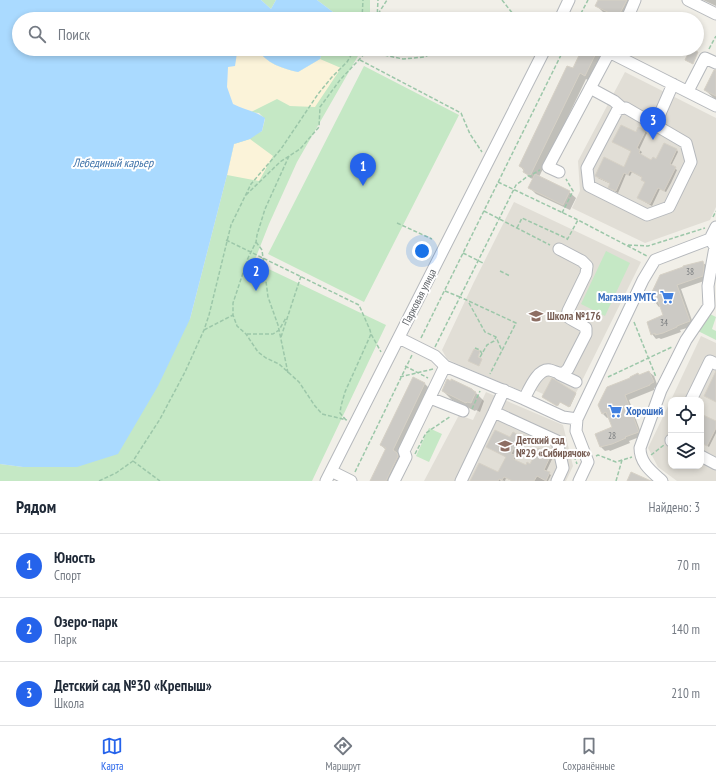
<!DOCTYPE html>
<html lang="ru">
<meta charset="utf-8">
<style>
body{margin:0;font-family:"PT Sans Narrow",sans-serif;background:#f2f2f3;color:#1f2937}
.controls{position:absolute;right:12px;bottom:12px;display:grid;overflow:hidden;border-radius:8px;box-shadow:0 2px 6px #0003}
.controls button{width:36px;height:36px;display:grid;place-items:center;padding:0;border:0;border-bottom:1px solid #e0e1e3;background:#fff;color:#1f2937;font:20px sans-serif}
.you{position:absolute;left:422px;top:251px;width:14px;height:14px;margin:-10px;border:3px solid #fff;border-radius:50%;background:#1a73e8;box-shadow:0 0 0 6px #1a73e833}
.badge{display:grid;place-items:center;width:26px;height:26px;border-radius:50%;background:#2563eb;color:#fff;font-size:13px;font-weight:700}
.pin{position:absolute;translate:-50% -33px;filter:drop-shadow(0 1px 2px #0008)}
.pin::after{content:'';position:absolute;top:21px;width:14px;height:12px;background:inherit;clip-path:polygon(0 0,100% 0,50% 100%)}
.list{margin:0;padding:0;list-style:none}
h2{display:flex;justify-content:space-between;align-items:center;height:52px;margin:0;padding:0 16px;font-size:17px}
h2 small{font-size:13px;font-weight:400;color:#747a83}
.list li{display:grid;grid-template-columns:26px 1fr auto;gap:12px;align-items:center;box-sizing:border-box;height:64px;padding:0 16px;border-top:1px solid #e0e1e3}
.list b{display:block;font-size:15px;white-space:nowrap}
.list p{margin:0;font-size:13px;white-space:nowrap;color:#747a83}
.list em{font-size:13px;font-style:normal;color:#747a83}
.icon{flex:none;width:22px;height:22px;fill:none;stroke:currentColor;stroke-width:2;stroke-linecap:round;stroke-linejoin:round}
.map{position:relative;flex:none;width:716px;height:481px;overflow:hidden}
.search{position:absolute;background:#fff;box-shadow:0 2px 6px #0003;left:12px;right:12px;top:12px;height:44px;display:flex;align-items:center;gap:10px;box-sizing:border-box;padding:0 14px;border-radius:22px;color:#747a83;font-size:15px}
.sheet{height:244px;background:#fff}
nav{display:flex;justify-content:space-around;align-items:center;box-sizing:border-box;height:56px;border-top:1px solid #e0e1e3;background:#fff;font-size:11px;color:#747a83}
nav a{display:grid;justify-items:center;gap:2px}
nav .on{color:#2563eb}
.map>svg:first-child{display:block}
.education{fill:#e1ded6}
.green{fill:#c5e8c5}
.sand{fill:#fbf3d9}
.water{fill:#aadaff}
.shadow{fill:#0003}
.building{fill:#cccac5;stroke:#d6d1c6}
.lines{fill:none;stroke-linecap:round;stroke-linejoin:round}
.minor-casing{stroke:#b5b8bc;stroke-width:13}
.path{stroke:#9cc7a9;stroke-width:1.5;stroke-dasharray:4 2;stroke-linecap:butt}
.minor{stroke:#fff;stroke-width:11}
.labels{text-anchor:middle;stroke-width:4;stroke-linejoin:round;paint-order:stroke}
.number-label{font-size:9px;fill:#7a7d7f}
.street-label{font-size:11px;fill:#5f6368;stroke:#fff}
.shop-label{font-size:11px;font-weight:bold;fill:#366cbe;stroke:#fff;text-anchor:end}
.education-label{font-size:11px;font-weight:bold;fill:#785e54;stroke:#fff;text-anchor:start}
.water-label{font-size:12px;font-style:italic;fill:#4174aa;stroke:#fff}
</style>
<div class="map">
<svg width="716" height="481" viewBox="0 0 716 481">
<rect width="100%" height="100%" fill="#f1efe8"/>
<path class="education" d="M625,72L716,118V207L710,220L645,243L572,208L580,191L578,161Z
M514,202L641,262L569,407L560,402L557,406L542,397L543,394L530,388L519,390L455,363L447,359L442,350L474,282Z
M701,336L716,343V481H677L658,467L648,448L671,400V466H701V400H671Z
M486,392L563,425L573,466L566,481H424L459,415L473,420Z"/>
<path class="green" d="M261,0H276L271,9Z
M317,0H370V19H335L333,12Z
M228,49H257C266,63 283,69 298,72L320,59L323,49H362L297,162L269,224L254,262L386,325L312,481H0V464L23,467L190,319L227,175L234,144L262,131L265,119L259,113L251,112L228,67L237,53Z
M364,66L459,115L364,302L268,254Z
M606,251L630,263L605,316L581,304Z
M706,312L716,317L712,329L716,331V340L696,330Z
M429,428L442,434L429,462L416,456Z"/>
<path class="sand" d="M228,49H257C266,63 283,69 298,72L320,59L341,68L315,107L290,106L277,99L251,112L233,104L227,87L228,67L237,53L228,51Z
M250,139L273,156L259,181L227,175L234,144Z"/>
<path class="water" d="M0,0H261L271,9L276,0H317L333,12L335,19H19V49H228V51L237,53L235,66L228,67L227,87L233,104C243,109 257,112 265,118L262,131L250,139L234,144L227,175L190,319L158,386L118,454L77,467H23L0,464Z
M257,49H323L320,59L298,72C283,69 266,63 257,49Z"/>
<path class="shadow" d="M599,0H640L630,19H614L605,14L596,5Z
M703,0H716V6Z
M584,49H608L592,82L586,79L539,177L569,192L576,198L570,210L536,194L529,187L533,179L530,178L520,166L574,70Z
M716,78V100L705,90Z
M645,131L647,133L639,150L642,152L640,155L652,161L677,150L678,152L671,166L677,170L671,183L666,192L660,189L652,206L638,198L645,182L642,180L643,178L632,172L630,176L626,174L618,193L609,188L611,184L598,178L624,168L632,152L615,143L636,133Z
M702,262L707,266V280L681,289L694,326L680,330L681,332L667,337L661,339L659,338L656,339L652,334L664,316L661,306L659,307L655,302Z
M649,372L654,376L658,387L654,388V390L629,400L642,436L629,441L630,443L610,451L609,450L605,451L601,447L613,427L609,417L607,418L603,414L639,376Z
M413,378L425,384L431,390L399,456L403,460L396,481H371L386,450L381,445Z
M472,389L484,401L480,412L476,410L475,411L452,400L443,391Z
M576,394L570,407L560,402L558,406L543,397Z
M701,415L716,422V433L709,447L701,442Z
M520,437L521,438L513,456L516,458L514,461L526,466H531L539,449L551,455L553,457L546,472L551,475L548,481H512L506,478L505,481L501,480L500,481H471L498,473L506,457L488,447Z"/>
<path class="building" d="M598,0H627L618,17L595,6Z
M582,49H598L585,76L580,73L530,176L523,172L524,169L519,166L567,66L573,68Z
M690,49L698,52L693,64L685,60Z
M714,70H716V96L704,90Z
M621,125L636,132L638,127L646,130L637,148L640,150L639,153L651,160L653,157L656,159L664,143L677,149L670,164L676,167L664,191L658,188L650,204L637,198L645,182L641,180L642,177L630,171L628,175L624,173L616,191L608,188L610,183L595,176L604,157L624,167L631,151L612,142Z
M535,174L570,191L563,205L528,188Z
M703,261L704,266L703,276L677,285L690,321L677,326V327L663,333L655,335V333L651,335L647,322L663,315L658,301L654,303L651,294L660,275L683,267V266Z
M474,349L480,351L478,357L482,359L479,366L468,361Z
M649,371L654,382L650,384V385L625,395L639,432L625,437L626,438L612,444L600,447L595,434L612,427L606,412L602,414L598,405L607,387L630,378V377L638,373L639,375Z
M716,371V402L704,396Z
M413,377L425,383L393,450L397,453L398,456L386,481H370L386,448L380,445Z
M552,378L576,393L569,407L560,402L557,406L542,397Z
M447,379L451,381V379L472,389V390L476,392L471,403L467,402L466,403L442,391Z
M701,414L716,421V428L707,446L701,443Z
M495,430L510,437L513,432L520,436L511,454L515,455L513,459L526,465L527,462L530,464L538,448L551,455L544,470L550,472L546,481L537,476L534,481H513L504,477L502,480L499,479L498,481H470L479,463L498,472L506,457L486,447Z
M631,472L651,481H652H627Z"/>
<g class="lines">
<defs>
<path id="minor" d="M688,0L716,14
M560,19L569,0
M627,19L635,0
M609,52L716,106
M590,88L614,101L622,108
M688,91L705,58L716,63
M626,108L686,143L691,162L669,207L647,215L589,186L587,168L618,109Z
M655,125L673,84
M559,172L548,167L611,49
M399,338L435,356L445,366L524,399L563,417L577,419L643,280L655,260L710,239L716,227
M559,374L576,382
M430,398L463,411
M524,399C529,390 537,368 550,370C555,371 558,374 564,373L568,369L586,334V328C580,323 572,321 567,316L568,311L586,274L587,266L582,261L559,249
M691,400L710,361L716,364
M494,412L504,390
M577,419L576,431L588,462L579,481
M671,440V441
M701,456L716,464
M331,471L351,481
M326,481L545,49
M394,481L406,457L404,451L445,366
M461,481L494,412L557,441L563,468L557,481
M662,481C651,471 640,463 640,448L661,390L686,340L709,306L708,286L715,247L710,239"/>
</defs>
<use href="#minor" class="minor-casing"/>
<path class="path" d="M502,0L517,19
M378,14L387,0
M581,14L592,19
M362,19L363,0
M377,19L378,0
M543,19L551,18
M578,19L588,0
M355,49L403,59L424,57L442,49
M709,49L716,36
M360,60L461,113L470,134L482,152
M289,156L265,209L257,235L256,242L248,258L233,303V315L237,326L246,334L258,352L266,358L279,364L299,382L315,406L322,414L347,420
M533,174L540,170
M498,182L578,220L647,256
M246,195L280,162L300,149L319,127L320,107L340,80L369,49
M484,211L550,245
M562,213L573,191L566,179
M713,217L716,211
M397,223L432,239
M517,228L522,218L568,239
M226,240L359,305L370,330L371,334L381,352
M567,240L578,220
M256,242L262,250L268,297L278,325L288,373
M628,245L648,246L705,228
M463,253L483,263
M500,271L510,276
M445,291L460,297L516,185L528,176H532
M469,303L485,332L496,337L502,351
M634,322L656,377
M204,330L233,315
M247,334H273L279,330L286,318
M281,337L301,276
M421,338L564,49
M435,347L460,297L516,323L490,374
M475,348L480,350L482,354
M480,357L487,345L494,341L496,337
M405,366L428,378
M400,377L433,369
M608,377L672,347
M472,409L480,391
M346,420L340,413L341,406L345,392L371,334
M415,454L426,433L451,416
M651,455L664,445
M574,456L577,464
M596,456L598,455L616,462L632,457
M133,461L160,481
M355,472L412,355
M99,481L116,473L133,461L160,419L185,372L204,330L209,315L231,225L251,184L281,149L318,94L332,77L347,62L355,49
M616,481L622,460"/>
<use href="#minor" class="minor"/>
</g>
<defs>
<symbol id="supermarket-bare" viewBox="-9 -9 18 18"><path d="M-6-5.5h2.5l.6 2H6L4.5 2H-2.5L-4.4-4H-6ZM-1.5 3.2a1.3 1.3 0 1 0 .1 0ZM3 3.2a1.3 1.3 0 1 0 .1 0Z" fill="#3f7fe0" stroke="#fff" stroke-width="2.5" paint-order="stroke"/></symbol>
<symbol id="school-bare" viewBox="-9 -9 18 18"><path d="M0-5L7-2L0 1L-7-2ZM-4 1L0 2.5L4 1V4Q0 6-4 4Z" fill="#8d6e63" stroke="#fff" stroke-width="2.5" paint-order="stroke"/></symbol>
</defs>
<g fill-rule="evenodd">
<use href="#supermarket-bare" x="657" y="287" width="20" height="20"/>
<use href="#school-bare" x="526" y="306" width="20" height="20"/>
<use href="#supermarket-bare" x="605" y="401" width="20" height="20"/>
<use href="#school-bare" x="495" y="436" width="20" height="20"/>
</g>
<g class="labels">
<g class="number-label">
<text x="690" y="275">38</text>
<text x="664" y="326">34</text>
<text x="612" y="439">28</text>
</g>
<g class="street-label">
<text transform="translate(419 297) rotate(-63)" y="4">Парковая улица</text>
</g>
<g class="shop-label">
<text x="656" y="301">Магазин УМТС</text>
<text x="626" y="415" text-anchor="start">Хороший</text>
</g>
<g class="education-label">
<text x="547" y="320">Школа №176</text>
<text x="516" y="444">Детский сад<tspan x="516" dy="13">№29 «Сибирячок»</tspan></text>
</g>
<g class="water-label">
<text x="113" y="167">Лебединый карьер</text>
</g>
</g>
</svg>
<div class="controls">
<button><svg class="icon" aria-label="locate" viewBox="0 0 24 24"><circle cx="12" cy="12" r="6"/><path d="M12 2v4M12 18v4M2 12h4M18 12h4"/></svg></button>
<button><svg class="icon" aria-label="layers" viewBox="0 0 24 24"><path d="M12 4l9 5-9 5-9-5zM3 14l9 5 9-5"/></svg></button>
</div>
<div class="you"></div>
<div class="pin badge" style="left:363px;top:186px">1</div>
<div class="pin badge" style="left:256px;top:291px">2</div>
<div class="pin badge" style="left:653px;top:140px">3</div>
<div class="search"><svg class="icon" aria-label="search" viewBox="0 0 24 24"><circle cx="10" cy="10" r="6"/><path d="M15 15l6 6"/></svg>Поиск</div>
</div>
<section class="sheet">
<h2>Рядом<small>Найдено: 3</small></h2>
<ul class="list">
<li><span class="badge">1</span><div><b>Юность</b><p>Спорт</p></div><em>70 m</em></li>
<li><span class="badge">2</span><div><b>Озеро-парк</b><p>Парк</p></div><em>140 m</em></li>
<li><span class="badge">3</span><div><b>Детский сад №30 «Крепыш»</b><p>Школа</p></div><em>210 m</em></li>
</ul>
</section>
<nav>
<a class="on"><svg class="icon" aria-label="map" viewBox="0 0 24 24"><path d="M3 6l6-2 6 2 6-2v14l-6 2-6-2-6 2zM9 4v14M15 6v14"/></svg>Карта</a>
<a><svg class="icon" aria-label="directions" viewBox="0 0 24 24"><path d="M12 3l9 9-9 9-9-9zM9 14v-3h6M13 9l2 2-2 2"/></svg>Маршрут</a>
<a><svg class="icon" aria-label="saved" viewBox="0 0 24 24"><path d="M7 4h10v16l-5-4-5 4z"/></svg>Сохранённые</a>
</nav>
